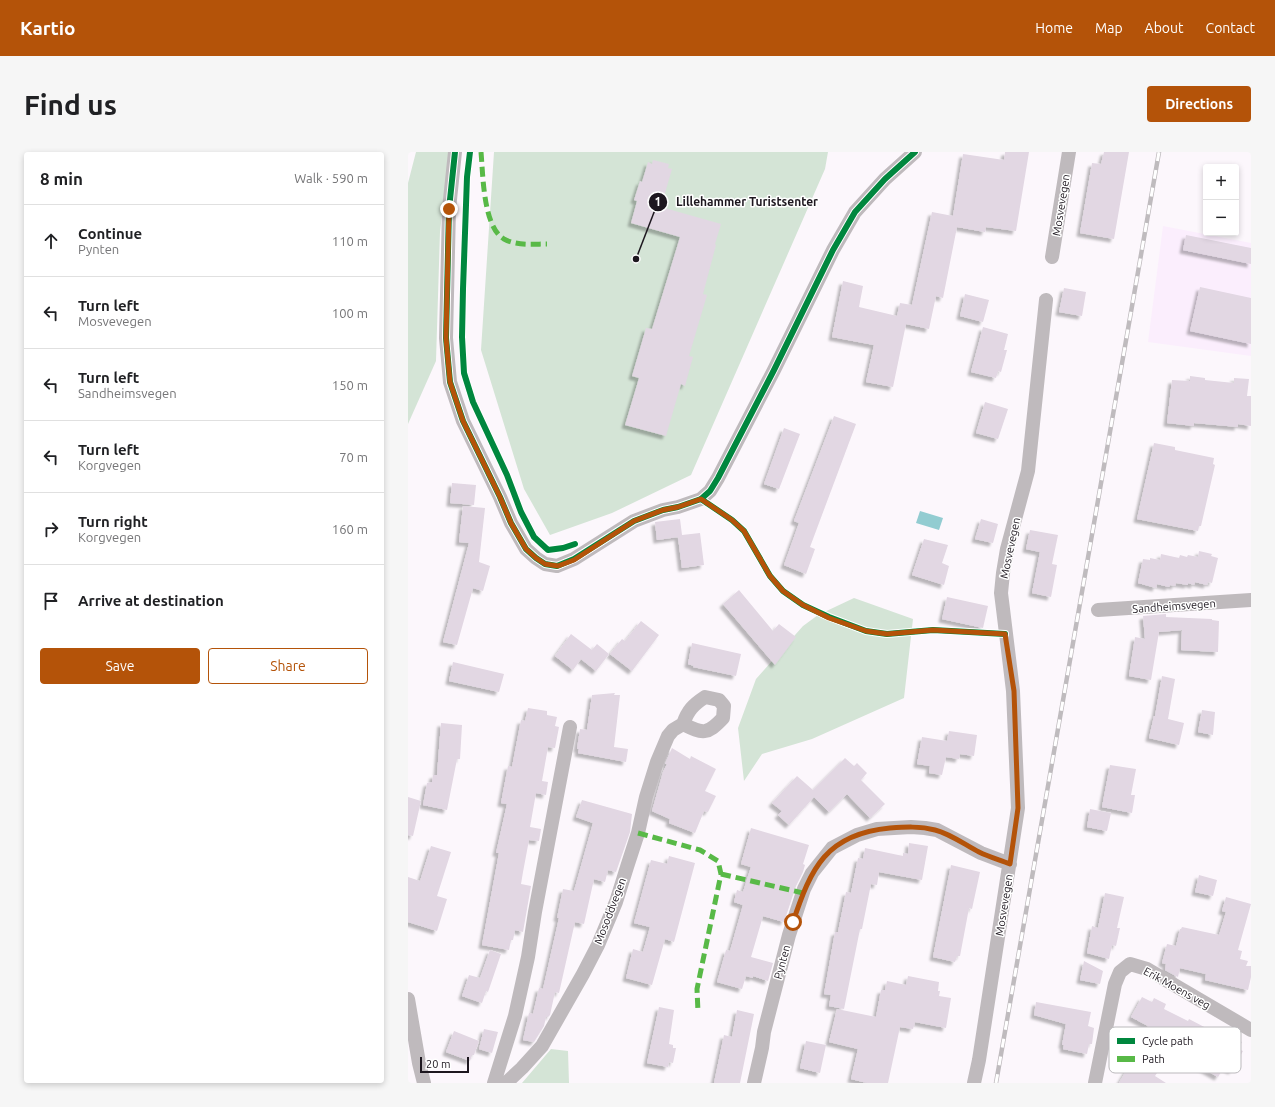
<!DOCTYPE html>
<meta charset="utf-8">
<style>
body{margin:0;font-family:Ubuntu,sans-serif;background:#f6f6f6;color:#202124}
.controls{position:absolute;right:12px;top:12px;display:grid;overflow:hidden;border-radius:4px;box-shadow:0 2px 6px #0003}
.controls button{width:36px;height:36px;display:grid;place-items:center;padding:0;border:0;border-bottom:1px solid #e0e0e0;background:#fff;color:#202124;font:20px sans-serif}
.scale{position:absolute;left:12px;bottom:10px;width:49px;box-sizing:border-box;padding-left:4px;border:2px solid #1d171f;border-top:0;font-size:11px;line-height:14px;white-space:nowrap;color:#1d171f;-webkit-text-stroke:3px #fff;paint-order:stroke}
.stop{position:absolute;width:12px;height:12px;margin:-9px;border:3px solid #b45309;border-radius:50%;background:#fff}
.stop.end{background:#b45309;border-color:#fff;box-shadow:0 1px 4px #0008}
.list{margin:0;padding:0;list-style:none}
h2{display:flex;justify-content:space-between;align-items:center;height:52px;margin:0;padding:0 16px;font-size:17px}
h2 small{font-size:13px;font-weight:400;color:#757577}
.list li{display:grid;grid-template-columns:26px 1fr auto;gap:12px;align-items:center;box-sizing:border-box;height:72px;padding:0 16px;border-top:1px solid #e0e0e0}
.list b{display:block;font-size:15px;white-space:nowrap}
.list p{margin:0;font-size:13px;white-space:nowrap;color:#757577}
.list em{font-size:13px;font-style:normal;color:#757577}
.actions{display:flex;gap:8px;padding:12px 16px}
.actions a{flex:1;padding:9px 0;border:1px solid #b45309;border-radius:4px;text-align:center;font-size:14px;color:#b45309}
.actions .main{background:#b45309;color:#fff}
.icon{flex:none;width:22px;height:22px;fill:none;stroke:currentColor;stroke-width:2;stroke-linecap:round;stroke-linejoin:round}
.map{position:relative;flex:none;width:843px;height:931px;overflow:hidden;border-radius:4px}
header{display:flex;align-items:center;gap:24px;box-sizing:border-box;height:56px;padding:0 20px;background:#b45309;color:#fff}
header strong{font-size:19px}
nav{display:flex;gap:22px;margin-inline-start:auto;font-size:14px}
.intro{display:flex;align-items:center;justify-content:space-between;box-sizing:border-box;height:96px;padding:0 24px}
h1{margin:0;font-size:28px}
.button{padding:10px 18px;border-radius:4px;background:#b45309;color:#fff;font-size:14px;font-weight:700}
main{display:flex;gap:24px;padding:0 24px}
aside{flex:1;background:#fff;border-radius:4px;box-shadow:0 2px 6px #0003}
.map>svg:first-child{display:block}
.built{fill:#fbeefd}
.green{fill:#d4e4d6}
.water{fill:#92ccd1}
.building{fill:#e2d7e3;filter:url(#shadow)}
.lines{fill:none;stroke-linecap:round;stroke-linejoin:round}
.minor{stroke:#bfbabd;stroke-width:14}
.rail-casing{stroke:#bfbbbe;stroke-width:4.5}
.rail{stroke:#fff;stroke-width:3;stroke-dasharray:9;stroke-linecap:butt}
.quiet{stroke:#58b947;stroke-width:5;stroke-dasharray:10 5;stroke-linecap:butt}
.cycleway-casing{stroke:#fff;stroke-width:8}
.cycleway{stroke:#00873e;stroke-width:6}
.route{stroke:#b45309;stroke-width:5}
.labels{text-anchor:middle;stroke-width:3;stroke-linejoin:round;paint-order:stroke}
.street-label{font-size:11px;fill:#1d171f;stroke:#fff}
.key{fill:#fff;stroke:#bbb9bc;stroke-width:1}
.key-label{font-size:11px;fill:#1d171f}
.leader{fill:none;stroke:#1d171f;stroke-width:1.5}
.callout-dot{fill:#1d171f;stroke:#fff;stroke-width:1.5}
.mark-label{font-size:12px;text-anchor:middle;font-weight:bold;fill:#fff}
.callout-label{font-size:12px;text-anchor:middle;font-weight:bold;fill:#1d171f;stroke:#fff;stroke-width:3;stroke-linejoin:round;paint-order:stroke}
</style>
<header>
<strong>Kartio</strong>
<nav><a>Home</a><a>Map</a><a>About</a><a>Contact</a></nav>
</header>
<div class="intro"><h1>Find us</h1><a class="button">Directions</a></div>
<main>
<aside>
<h2>8 min<small>Walk · 590 m</small></h2>
<ul class="list">
<li><svg class="icon" aria-label="ahead" viewBox="0 0 24 24"><path d="M12 20V5M6 11l6-6 6 6"/></svg><div><b>Continue</b><p>Pynten</p></div><em>110 m</em></li>
<li><svg class="icon" aria-label="left" viewBox="0 0 24 24"><path d="M17 20v-9H6M10 6l-5 5 5 5"/></svg><div><b>Turn left</b><p>Mosvevegen</p></div><em>100 m</em></li>
<li><svg class="icon" aria-label="left" viewBox="0 0 24 24"><path d="M17 20v-9H6M10 6l-5 5 5 5"/></svg><div><b>Turn left</b><p>Sandheimsvegen</p></div><em>150 m</em></li>
<li><svg class="icon" aria-label="left" viewBox="0 0 24 24"><path d="M17 20v-9H6M10 6l-5 5 5 5"/></svg><div><b>Turn left</b><p>Korgvegen</p></div><em>70 m</em></li>
<li><svg class="icon" aria-label="right" viewBox="0 0 24 24"><path d="M7 20v-9h11M14 6l5 5-5 5"/></svg><div><b>Turn right</b><p>Korgvegen</p></div><em>160 m</em></li>
<li><svg class="icon" aria-label="arrive" viewBox="0 0 24 24"><path d="M6 21V4h12l-3 4 3 4H6"/></svg><div><b>Arrive at destination</b></div></li>
</ul>
<div class="actions"><a class="main">Save</a><a>Share</a></div>
</aside>
<div class="map">
<svg width="843" height="931" viewBox="0 0 843 931">
<defs>
<filter id="shadow"><feDropShadow dx="-3.5" dy="3.5" stdDeviation="1" flood-color="#0004"/></filter>
</defs>
<rect width="100%" height="100%" fill="#fcf7fc"/>
<path class="built" d="M755,74L843,91V204L740,190Z"/>
<path class="green" d="M8,0H41L32,80L28,209L0,272V31Z
M86,0H420L417,17L283,323L204,361L142,383L116,337L73,198Z
M446,446L505,467L496,546L404,587L354,602L336,629L330,576L348,527L395,474L410,463Z
M143,897L160,899L161,931H114Z"/>
<path class="water" d="M512,359L535,366L531,378L508,371Z"/>
<path class="building" d="M597,0H621L608,79L578,75L577,80L549,75L535,146L528,144L521,177L498,172L485,235L458,230L466,193L424,185L435,129L455,134L451,155L489,164L492,151L504,153L524,60L545,64L555,2L596,8Z
M696,0H721L706,87L672,81L684,11L693,12Z
M245,8L261,12L260,16L264,17L253,55L313,72L307,92L308,93L295,142L299,143L281,204L285,205L277,234L273,232L258,284L217,273L231,226L224,224L238,176L244,177L272,85L223,71L229,49L226,48L232,29L234,30L240,10L244,12Z
M778,83L843,96V112L775,98Z
M792,135L843,146V192L782,179Z
M656,136L678,140L674,164L651,160Z
M557,142L581,148L575,170L552,164Z
M575,175L600,182L596,198H599L593,220L590,219L588,226L563,220Z
M782,224L797,226V228L826,231V226L841,227L839,244H843V274L830,272V275L786,271V274L759,271L764,228L782,229Z
M577,250L600,257L590,287L568,281Z
M426,264L448,272L402,395L407,397L398,422L376,413L391,371L386,369Z
M376,276L392,282L371,337L356,332Z
M746,291L767,295V298L806,306L805,312L807,313L793,374H791L790,379L729,367Z
M44,331L68,333L66,353L42,351Z
M55,354L77,356L71,410L82,414L75,439L65,436L49,493L35,490L61,391L51,390Z
M272,367L274,383L292,381L296,413L274,416L270,385L249,388L247,370Z
M573,367L590,372L585,391L567,387Z
M622,378L650,383L644,412L649,413L643,445L624,441L632,400L618,397Z
M516,387L540,393L534,411L541,414L536,433L504,423Z
M791,399L804,402L803,404L810,406L804,431L800,430L799,433L787,430L786,433L780,431V433L768,431L767,434L762,433L761,435L749,432L748,436L730,431L735,407L742,408V406L752,408L753,402L771,406L772,403L779,405L780,403L790,405Z
M331,438L365,479L371,472L388,485L367,513L315,452Z
M539,445L580,454L575,476L534,467Z
M758,462V465L804,467V468L811,469L810,500L773,498L774,478L751,480L743,528L721,524L727,485L737,487L735,464Z
M233,469L251,483L224,519L202,502L214,487L217,489Z
M163,482L184,498L189,492L201,502L188,519L173,507L165,518L147,504Z
M284,491L333,502L328,524L285,515L286,514L280,512Z
M45,510L96,522L91,540L41,529Z
M754,524L767,527L760,567L776,571L771,593L741,586L746,564H747Z
M207,541L206,543H212L206,595L220,597L218,610L170,601L171,597H169L172,577L179,578L184,543Z
M120,556L139,559V563L149,565L147,574L151,575L147,596L140,595L134,629L140,630L138,643L128,641L122,675L133,677L131,689L121,688L115,720L113,732L123,734L115,780L107,778L105,788H103L101,798L74,793L91,701H88L99,652L93,651L100,614L104,615L113,568L117,569Z
M794,558L807,560L805,583L790,580Z
M33,571L54,573L52,607H49L39,658L15,653L19,631L24,630L25,623H29Z
M541,579L569,583L566,604L552,602L551,607L538,605L534,623L521,621L522,614L509,612L514,585L539,589Z
M264,596L282,607L283,604L308,617L297,639L308,644L300,660L296,659L287,681L261,671L262,667L244,659L255,620L259,612H257Z
M437,606L446,614L449,611L459,621L453,628L477,652L462,666L439,642L421,660L406,645L381,673L370,663L374,659L364,651L389,624L405,638Z
M702,613L728,617L723,643H727L724,661L694,655Z
M0,645L13,649L5,684L0,683Z
M174,648L224,662L222,680L208,720L200,718L197,730L186,727L176,772L167,770L151,841L147,840L142,863L140,865H138L136,874L126,890L115,888L121,861L125,862L131,836L135,837L151,766H149L155,737L166,739L185,671L168,665Z
M682,657L703,661L699,679L679,675Z
M343,676L401,693L395,712L397,713L395,720L388,734L376,770L355,764L343,805L365,811L360,829L345,824V826L338,824L334,837L309,830L318,798L322,799L335,753L326,750L329,738L335,740L343,715L333,712Z
M501,691L520,694L514,728L471,720L469,733L463,732L454,777H452L436,857L421,854L423,843L416,842L427,780H430L438,740L443,741L450,706L455,707L457,696L495,704V701L500,702Z
M23,694L43,700L29,744L39,747L29,779L0,770V725L12,729Z
M261,704L287,711L266,790L257,787L244,833L218,826L225,797L235,800L242,775L226,771L243,708L259,712Z
M543,713L572,720L564,757L561,756L552,804H549L547,810L525,805Z
M791,723L809,728L805,744L787,740Z
M697,741L716,745L709,776H712L708,794L704,793L701,807L679,801L684,774L690,776Z
M818,745L843,752L830,798L834,799L832,807L840,809L838,814H843V825L840,838L797,828L798,822L772,816L770,825L768,824L757,818L758,812L754,811L759,792L768,794L772,777H773L774,775L811,783L818,760L814,759Z
M82,798L93,802L80,840L78,839L74,851L54,844L61,823L72,826Z
M676,809L695,819L692,832L672,828Z
M500,824L531,830L530,839H532L531,844L543,846L538,876L507,870L505,877L492,875L480,931H459L443,927L450,897L421,890L429,857L468,865L473,838H477L479,829L498,833Z
M734,845L744,850L746,846L758,852L756,857L780,869L781,867L802,878L804,875L834,890L830,897L835,899L824,919L816,915L810,925L792,915L800,900L773,885L765,902L734,885L740,874L723,865Z
M628,850L683,860L680,874L686,876L684,892H681L679,902L655,897L656,893H654L658,872L626,863Z
M251,855L266,858L261,892L265,893V896H268L265,911L261,910L260,915L239,911Z
M329,858L346,862L332,931H306L316,883L324,885Z
M76,877L90,880L84,901L71,897Z
M46,879L71,889L66,903H64L62,909L38,900Z
M398,889L418,893L412,921L392,916Z
M722,912L735,918L737,915L749,921L747,924L758,931H711Z"/>
<g class="lines">
<path class="minor" d="M47,0L41,57L38,186L42,230L55,269L92,345L103,371L118,397L128,406L137,412L149,414L166,407L226,369L255,358L270,355L293,347L302,339L310,326L366,218L425,98L447,60L477,27L507,0
M644,105L661,0
M690,458L843,448
M0,847L11,911L16,931
M86,931L107,864L120,805L127,760L162,575
M98,931L114,916L134,894L175,822L190,793L208,750L219,715L230,681L238,645L249,610L260,584L265,578L275,572C280,558 285,553 297,545L311,548L316,554L315,566C299,583 295,582 275,572
M346,931L354,896L356,880L381,783L396,737L404,721L424,696L449,683L469,677L503,675L517,676L529,678L573,701L602,712
M566,931L571,908L610,656L605,539L595,457L593,441L595,421L599,397L620,319L638,148
M687,931L707,832L712,820L722,812L739,817L843,878"/>
<defs>
<path id="rail" d="M588,931L751,0"/>
</defs>
<use href="#rail" class="rail-casing"/>
<use href="#rail" class="rail"/>
<path class="quiet" d="M73,0C75,22 75,75 96,87C109,94 125,92 139,92
M230,681L292,698L310,709L313,722L289,837L290,860
M313,722L395,741"/>
<defs>
<path id="cycleway" d="M47,0L41,57L38,186L42,230L55,269L92,345L103,371L118,397L128,406L137,412L149,414L166,407L226,369L255,358L270,355L293,347L302,339L310,326L366,218L425,98L447,60L477,27L507,0
M62,0L59,25L55,137L54,185L56,221L65,250L99,323L113,360L126,385L140,398L155,396L167,392
M293,347L324,368L336,379L362,424L375,439L395,453L421,465L458,479L479,482L525,478L597,482"/>
</defs>
<use href="#cycleway" class="cycleway-casing"/>
<use href="#cycleway" class="cycleway"/>
</g>
<g class="lines">
<path class="route" d="M41,57L38,186L42,230L55,269L92,345L103,371L118,397L128,406L137,412L150,414L166,408L226,369L255,358L270,355L293,347L324,368L336,379L362,424L375,439L395,453L421,466L458,479L479,482L525,478L597,482L606,539L610,656L602,712C592,708 581,705 571,700C557,693 543,682 527,678C512,674 497,675 482,676C418,682 403,716 385,770"/>
</g>
<g class="labels">
<g class="street-label">
<text transform="translate(653 53) rotate(-81)" y="4">Mosvevegen</text>
<text transform="translate(602 396) rotate(-78)" y="4">Mosvevegen</text>
<text transform="translate(766 454) rotate(-4)" y="4">Sandheimsvegen</text>
<text transform="translate(596 753) rotate(-81)" y="4">Mosvevegen</text>
<text transform="translate(202 759) rotate(-69)" y="4">Mosoddvegen</text>
<text transform="translate(374 810) rotate(-75)" y="4">Pynten</text>
<text transform="translate(769 836) rotate(29)" y="4">Erik Moens veg</text>
</g>
</g>
<rect x="701" y="875" width="132" height="46" rx="6" class="key"/>
<rect x="709" y="886" width="18" height="6" fill="#00873e"/>
<rect x="709" y="904" width="18" height="6" fill="#58b947"/>
<g class="key-label">
<text x="734" y="893">Cycle path</text>
<text x="734" y="911">Path</text>
</g>
<path class="leader" d="M228 107L250 50"/>
<g class="callout-dot">
<circle cx="228" cy="107" r="4"/>
<circle cx="250" cy="50" r="10"/>
</g>
<g class="mark-label">
<text x="250" y="54">1</text>
</g>
<g class="callout-label">
<text x="339" y="54">Lillehammer Turistsenter</text>
</g>
</svg>
<div class="controls">
<button>+</button>
<button>−</button>
</div>
<div class="scale">20 m</div>
<div class="stop" style="left:385px;top:770px"></div>
<div class="stop end" style="left:41px;top:57px"></div>
</div>
</main>
